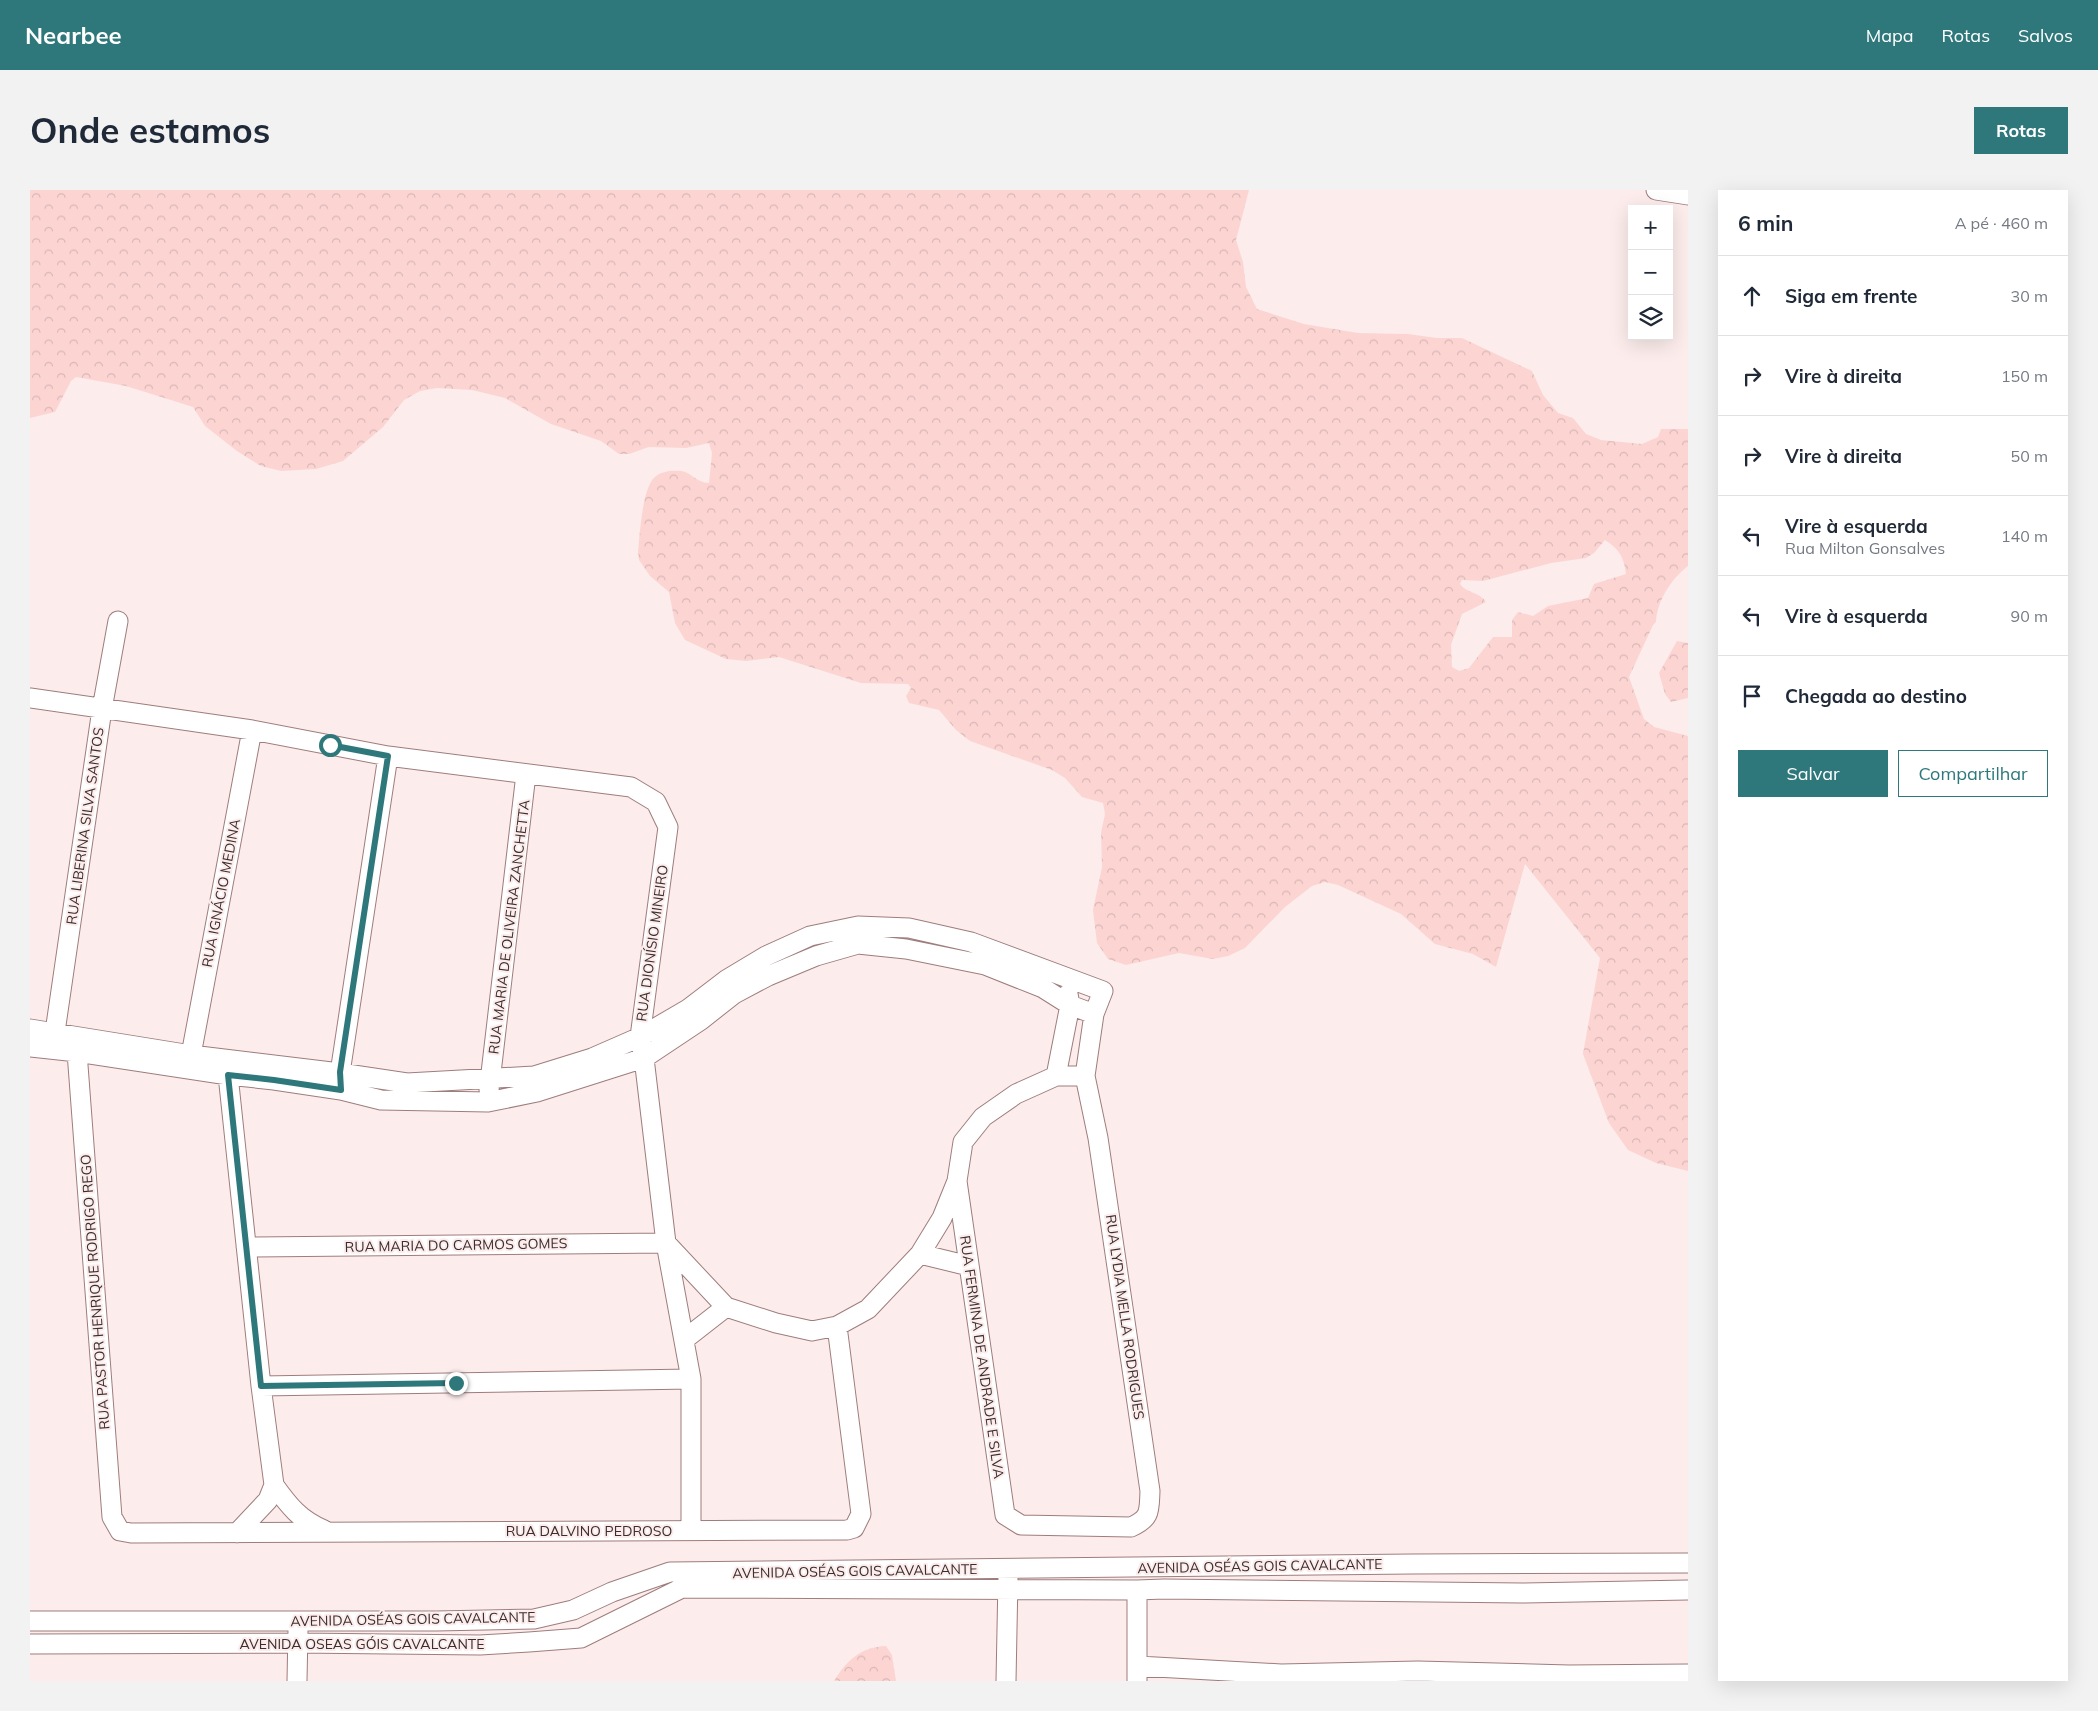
<!DOCTYPE html>
<html lang="pt">
<meta charset="utf-8">
<style>
body{margin:0;font-family:Mulish,sans-serif;background:#f2f2f3;color:#1f2937}
.controls{position:absolute;right:15px;top:15px;display:grid;overflow:hidden;border-radius:0px;box-shadow:0 5px 20px #0002}
.controls button{width:45px;height:45px;display:grid;place-items:center;padding:0;border:0;border-bottom:1px solid #e0e1e3;background:#fff;color:#1f2937;font:25px sans-serif}
.stop{position:absolute;width:15px;height:15px;margin:-11px;border:4px solid #2e787c;border-radius:50%;background:#fff}
.stop.end{background:#2e787c;border-color:#fff;box-shadow:0 1px 5px #0008}
.list{margin:0;padding:0;list-style:none}
h2{display:flex;justify-content:space-between;align-items:center;height:65px;margin:0;padding:0 20px;font-size:21px}
h2 small{font-size:16px;font-weight:400;color:#747a83}
.list li{display:grid;grid-template-columns:32px 1fr auto;gap:15px;align-items:center;box-sizing:border-box;height:80px;padding:0 20px;border-top:1px solid #e0e1e3}
.list b{display:block;font-size:19px;white-space:nowrap}
.list p{margin:0;font-size:16px;white-space:nowrap;color:#747a83}
.list em{font-size:16px;font-style:normal;color:#747a83}
.actions{display:flex;gap:10px;padding:15px 20px}
.actions a{flex:1;padding:11px 0;border:1px solid #2e787c;border-radius:0px;text-align:center;font-size:18px;color:#2e787c}
.actions .main{background:#2e787c;color:#fff}
.icon{flex:none;width:28px;height:28px;fill:none;stroke:currentColor;stroke-width:2;stroke-linecap:round;stroke-linejoin:round}
.map{position:relative;flex:none;width:1658px;height:1491px;overflow:hidden;border-radius:0px}
header{display:flex;align-items:center;gap:30px;box-sizing:border-box;height:70px;padding:0 25px;background:#2e787c;color:#fff}
header strong{font-size:24px}
nav{display:flex;gap:28px;margin-inline-start:auto;font-size:18px}
.intro{display:flex;align-items:center;justify-content:space-between;box-sizing:border-box;height:120px;padding:0 30px}
h1{margin:0;font-size:35px}
.button{padding:12px 22px;border-radius:0px;background:#2e787c;color:#fff;font-size:18px;font-weight:700}
main{display:flex;gap:30px;padding:0 30px}
aside{flex:1;background:#fff;border-radius:0px;box-shadow:0 5px 20px #0002}
.map>svg:first-child{display:block}
.forest{fill:url(#forest-crowns);fill-rule:evenodd}
.lines{fill:none;stroke-linecap:round;stroke-linejoin:round}
.street-casing{stroke:#9e7d7c;stroke-width:21}
.street{stroke:#fff;stroke-width:19}
.route{stroke:#2e787c;stroke-width:6}
.labels{text-anchor:middle;stroke-width:4;stroke-linejoin:round;paint-order:stroke}
.street-label{font-size:14px;fill:#3c2e2e;stroke:#fcecec}
</style>
<header>
<strong>Nearbee</strong>
<nav><a>Mapa</a><a>Rotas</a><a>Salvos</a></nav>
</header>
<div class="intro"><h1>Onde estamos</h1><a class="button">Rotas</a></div>
<main>
<div class="map">
<svg width="1658" height="1491" viewBox="0 0 1658 1491">
<defs>
<pattern id="forest-crowns" width="20" height="18" patternUnits="userSpaceOnUse" patternTransform="scale(1.25)"><rect width="20" height="18" fill="#fcd5d3"/><path d="M2 6a3 3 0 1 1 6 0M12 15a3 3 0 1 1 6 0" fill="none" stroke="#d9b7b5"/></pattern>
</defs>
<rect width="100%" height="100%" fill="#fcecec"/>
<path class="forest" d="M0,0H1219L1206,50L1213,72L1216,97L1227,119L1274,134L1328,143L1378,144L1407,148H1432L1502,181L1513,205L1528,223L1543,228L1556,244L1571,250L1612,254L1628,247L1631,239H1658V376C1641,389 1627,411 1626,432L1623,435L1599,487L1614,529L1624,537L1658,546V981L1626,973L1598,960L1579,933L1553,864L1570,768L1495,674L1466,777L1443,764L1405,754L1371,724L1308,695L1295,692L1282,696L1255,717L1215,758L1198,766L1183,769L1149,763L1096,775L1078,769L1067,753L1063,720L1072,677L1071,643L1075,624L1073,613L1052,607L1035,588L1022,580L940,551L926,540L909,520L879,513L876,506L881,498L878,494L831,493L749,467L716,471L696,469L655,450L645,433L639,402L620,386L609,370L608,362C610,344 612,298 625,287C631,281 643,280 651,281C661,282 667,293 679,293L682,263L679,253L656,258L619,257L599,264H589L571,251L521,234L475,208L442,200L407,198L390,201L374,210L353,237L313,271L286,279L251,281L231,276L207,261L175,236L163,217L96,196L46,187L41,191L25,222L0,228ZM1575,350C1589,359 1594,367 1596,384L1564,394L1558,408L1518,416L1503,426L1488,422L1482,430V447H1463L1439,478L1429,481L1422,477L1421,455L1432,424L1456,412C1450,402 1436,403 1430,394L1432,390L1453,391L1521,373L1556,368L1564,363Z
M1647,451L1658,453V508L1641,512L1635,504L1629,483Z
M856,1456L862,1465L866,1491H804C817,1470 831,1457 856,1456Z"/>
<g class="lines">
<defs>
<path id="street" d="M1626,0L1658,5
M0,508L222,540L358,566L601,597L626,612L638,637L610,847L614,868L636,1053L661,1189V1341
M0,839L161,865L310,883L377,893L504,886L562,868L610,847L658,819L696,790L736,766L780,746L828,736L879,738L941,752L1073,801L1064,824L1055,886L1068,948L1120,1301C1119,1321 1121,1328 1101,1337L991,1335L975,1325L927,991
M25,842L72,519L88,431
M0,857L47,862L198,885L244,890L311,900L351,910L458,912L507,902L614,868L671,830L704,804L738,786L786,766L828,754L876,759L955,775L1013,798L1040,815L1064,824
M47,862L82,1327L90,1341L101,1343L817,1340L824,1338L831,1324L807,1136
M161,865L222,540
M198,885L231,1196L244,1295L238,1310L207,1343
M1026,886L1040,815L1038,804
M310,893V883L358,566
M459,900L496,584
M216,1057L636,1053L696,1117L746,1133L782,1141L807,1136L838,1119L890,1064L912,1028L927,991L933,952L953,927L986,904L1026,886H1055
M890,1064L939,1076
M655,1149L696,1117
M231,1196L661,1189
M244,1295C259,1316 270,1330 294,1340
M0,1431H406L504,1429L543,1420L582,1402L640,1382L1382,1374L1658,1373
M0,1454L268,1453L450,1455L499,1452L551,1448L652,1398L1107,1400L1134,1399L1492,1403L1658,1400
M1108,1476L1251,1484L1388,1481L1539,1485L1658,1484
M267,1491L268,1440
M976,1491L978,1388
M1107,1491V1400"/>
</defs>
<use href="#street" class="street-casing"/>
<use href="#street" class="street"/>
</g>
<g class="lines">
<path class="route" d="M300,555L358,566L310,882L311,900L244,890L198,885L231,1196L426,1193"/>
</g>
<g class="labels">
<g class="street-label">
<text transform="translate(55 636) rotate(-82)" y="5">RUA LIBERINA SILVA SANTOS</text>
<text transform="translate(191 703) rotate(-79)" y="5">RUA IGNÁCIO MEDINA</text>
<text transform="translate(479 737) rotate(-83)" y="5">RUA MARIA DE OLIVEIRA ZANCHETTA</text>
<text transform="translate(622 753) rotate(-82)" y="5">RUA DIONÍSIO MINEIRO</text>
<text transform="translate(426 1055) rotate(-1)" y="5">RUA MARIA DO CARMOS GOMES</text>
<text transform="translate(65 1102) rotate(-94)" y="5">RUA PASTOR HENRIQUE RODRIGO REGO</text>
<text transform="translate(1095 1127) rotate(82)" y="5">RUA LYDIA MELLA RODRIGUES</text>
<text transform="translate(952 1167) rotate(82)" y="5">RUA FERMINA DE ANDRADE E SILVA</text>
<text x="559" y="1346">RUA DALVINO PEDROSO</text>
<text transform="translate(1230 1376) rotate(-1)" y="5">AVENIDA OSÉAS GOIS CAVALCANTE</text>
<text transform="translate(825 1381) rotate(-1)" y="5">AVENIDA OSÉAS GOIS CAVALCANTE</text>
<text transform="translate(383 1429) rotate(-1)" y="5">AVENIDA OSÉAS GOIS CAVALCANTE</text>
<text x="332" y="1459">AVENIDA OSEAS GÓIS CAVALCANTE</text>
</g>
</g>
</svg>
<div class="controls">
<button>+</button>
<button>−</button>
<button><svg class="icon" aria-label="layers" viewBox="0 0 24 24"><path d="M12 4l9 5-9 5-9-5zM3 14l9 5 9-5"/></svg></button>
</div>
<div class="stop" style="left:300px;top:555px"></div>
<div class="stop end" style="left:426px;top:1193px"></div>
</div>
<aside>
<h2>6 min<small>A pé · 460 m</small></h2>
<ul class="list">
<li><svg class="icon" aria-label="ahead" viewBox="0 0 24 24"><path d="M12 20V5M6 11l6-6 6 6"/></svg><div><b>Siga em frente</b></div><em>30 m</em></li>
<li><svg class="icon" aria-label="right" viewBox="0 0 24 24"><path d="M7 20v-9h11M14 6l5 5-5 5"/></svg><div><b>Vire à direita</b></div><em>150 m</em></li>
<li><svg class="icon" aria-label="right" viewBox="0 0 24 24"><path d="M7 20v-9h11M14 6l5 5-5 5"/></svg><div><b>Vire à direita</b></div><em>50 m</em></li>
<li><svg class="icon" aria-label="left" viewBox="0 0 24 24"><path d="M17 20v-9H6M10 6l-5 5 5 5"/></svg><div><b>Vire à esquerda</b><p>Rua Milton Gonsalves</p></div><em>140 m</em></li>
<li><svg class="icon" aria-label="left" viewBox="0 0 24 24"><path d="M17 20v-9H6M10 6l-5 5 5 5"/></svg><div><b>Vire à esquerda</b></div><em>90 m</em></li>
<li><svg class="icon" aria-label="arrive" viewBox="0 0 24 24"><path d="M6 21V4h12l-3 4 3 4H6"/></svg><div><b>Chegada ao destino</b></div></li>
</ul>
<div class="actions"><a class="main">Salvar</a><a>Compartilhar</a></div>
</aside>
</main>
